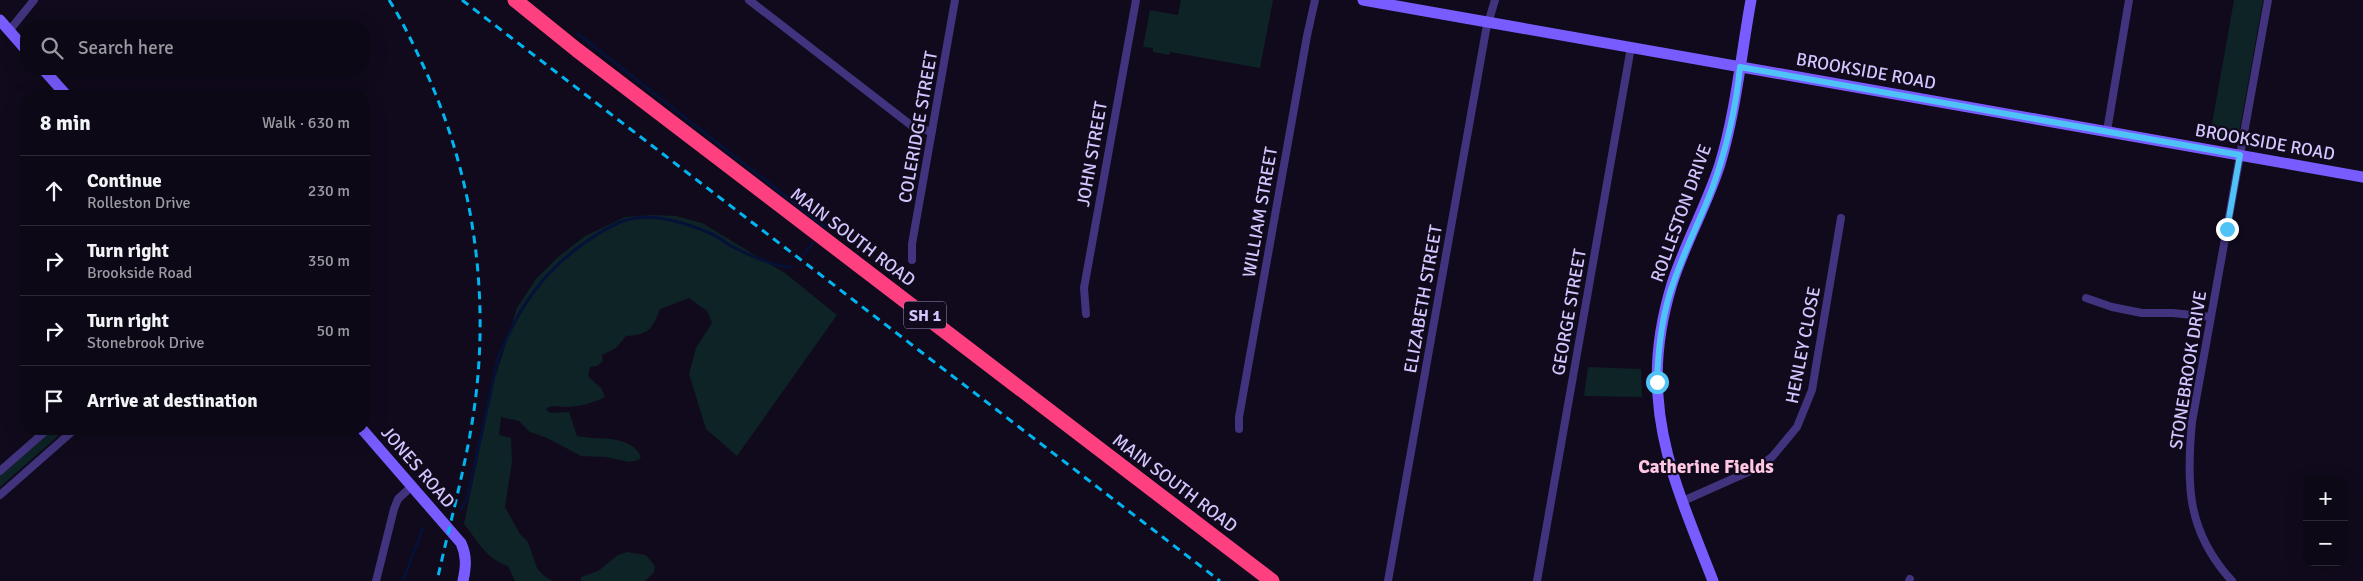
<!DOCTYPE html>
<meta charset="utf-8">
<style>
body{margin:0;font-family:Signika,sans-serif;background:#15111e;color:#f1f3f6}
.controls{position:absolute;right:15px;bottom:15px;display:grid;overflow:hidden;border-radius:10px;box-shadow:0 5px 20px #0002}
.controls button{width:45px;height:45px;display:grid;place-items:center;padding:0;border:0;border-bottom:1px solid #2c2934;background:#0c0815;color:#f1f3f6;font:25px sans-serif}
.stop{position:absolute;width:15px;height:15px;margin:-11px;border:4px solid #4fc3f7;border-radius:50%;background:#fff}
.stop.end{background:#4fc3f7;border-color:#fff;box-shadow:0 1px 5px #0008}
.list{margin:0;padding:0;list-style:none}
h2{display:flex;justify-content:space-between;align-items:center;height:65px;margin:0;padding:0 20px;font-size:21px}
h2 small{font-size:16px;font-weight:400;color:#9a9aa0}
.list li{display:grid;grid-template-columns:32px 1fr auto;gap:15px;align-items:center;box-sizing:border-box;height:70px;padding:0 20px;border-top:1px solid #2c2934}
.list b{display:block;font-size:19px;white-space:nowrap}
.list p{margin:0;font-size:16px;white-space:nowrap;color:#9a9aa0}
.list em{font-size:16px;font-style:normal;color:#9a9aa0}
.icon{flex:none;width:28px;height:28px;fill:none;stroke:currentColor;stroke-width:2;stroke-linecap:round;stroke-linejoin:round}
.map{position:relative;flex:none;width:2363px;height:581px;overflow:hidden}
.search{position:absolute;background:#0c0815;box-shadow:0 5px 20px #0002;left:20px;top:20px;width:350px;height:55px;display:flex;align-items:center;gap:12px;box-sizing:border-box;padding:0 18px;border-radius:20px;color:#9a9aa0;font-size:19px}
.panel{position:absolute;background:#0c0815;box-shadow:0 5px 20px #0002;left:20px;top:90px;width:350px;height:345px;border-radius:20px}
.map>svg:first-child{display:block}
.green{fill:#0d2326}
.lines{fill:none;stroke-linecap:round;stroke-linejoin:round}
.stream{stroke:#061138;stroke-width:3}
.street{stroke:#41337d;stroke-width:8}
.secondary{stroke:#785cff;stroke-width:11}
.highway{stroke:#ff4080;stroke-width:15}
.rail{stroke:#00b5f0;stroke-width:3;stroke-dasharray:8 6;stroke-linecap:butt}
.route{stroke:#4fc3f7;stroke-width:6}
.labels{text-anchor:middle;stroke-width:4.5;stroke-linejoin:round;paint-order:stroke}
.shield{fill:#100a1c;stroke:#998dbb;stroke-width:1}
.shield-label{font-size:16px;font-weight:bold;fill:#d4c5ff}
.street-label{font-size:18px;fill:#d4c5ff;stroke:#100a1c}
.neighbourhood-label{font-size:19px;font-weight:bold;fill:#ffc7e2;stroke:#100a1c}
</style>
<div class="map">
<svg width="2363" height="581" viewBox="0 0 2363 581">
<rect width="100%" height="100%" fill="#100a1c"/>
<path class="green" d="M1181,0H1273L1260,68L1170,52L1169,55L1153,52V48L1143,47L1150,10L1178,15Z
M2234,0H2263L2238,139L2210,135Z
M652,215L676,216L702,223L785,273L837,315L737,456L706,429L689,374L696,348L712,323L707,311L689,298L660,309C652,330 648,335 626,336L616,348L602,355L603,361L597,366L590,367L588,376L602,389L605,397C594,403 578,407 566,407C558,407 553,404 546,409L550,413L569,412L577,436C599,441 628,433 641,456L639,460L629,462L606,457L581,456L547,438L530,432L519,421L501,417L499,435L511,438L512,462L505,507L520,534L528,542L537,568L544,576L553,581H515L508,566C485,558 478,541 464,524L493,384L517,308L536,279L557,258L585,236L625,217Z
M1588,367L1641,369L1642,397L1584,396Z
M54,429H66L0,487V476Z
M627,552L646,555L655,566L654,572L645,581H581V577L598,571L618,555Z"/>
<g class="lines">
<path class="stream" d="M578,34L825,227
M804,254L813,243
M461,509L467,499L498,358C517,310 543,271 586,242C600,232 614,223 630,219C655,213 689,224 712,234C719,237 724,242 731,246C745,253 777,268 792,267
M403,581L423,528"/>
<path class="street" d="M749,0L912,126L932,132
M9,31L34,0
M2107,131L2129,0
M912,260V244L955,0
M2086,298L2112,307L2142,313H2173L2211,317
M1086,314L1084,288L1136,0
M1239,429V417L1307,36L1315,0
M0,471L48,429
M0,495L75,429
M1683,501L1757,468L1772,457L1797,427L1812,390L1841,218
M376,581L394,509L398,499L412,486
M1388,581L1486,30L1495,0
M1537,581L1631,47
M1909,581L1910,579
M2232,581C2187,532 2186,485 2192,422L2268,0"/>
<path class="secondary" d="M1363,0L2363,177
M0,20L26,50
M43,69L67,96
M362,429L461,543C467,556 466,567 463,581
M1713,581C1690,521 1662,461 1658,396C1655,358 1661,320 1672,284C1685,243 1707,205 1720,164C1736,111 1741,55 1751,0"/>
<path class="highway" d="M515,0L577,50L1272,581"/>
<path class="rail" d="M389,0C402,20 412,42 422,63C472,169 490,288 475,403C467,463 450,522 437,581
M462,0L1220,581"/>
</g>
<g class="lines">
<path class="route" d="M1657,382C1658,348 1662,313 1674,281C1685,249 1700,220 1712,189C1726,150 1736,108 1740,67L2240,155L2227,229"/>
</g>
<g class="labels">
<rect class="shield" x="904" y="301.5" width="42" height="27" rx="4"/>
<g class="shield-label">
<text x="925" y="321">SH 1</text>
</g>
<g class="street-label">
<text transform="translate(1866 71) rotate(10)" y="6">BROOKSIDE ROAD</text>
<text transform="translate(918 127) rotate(-80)" y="6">COLERIDGE STREET</text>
<text transform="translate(2265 142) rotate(10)" y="6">BROOKSIDE ROAD</text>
<text transform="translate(1092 154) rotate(-80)" y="6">JOHN STREET</text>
<text transform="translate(1260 212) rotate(-80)" y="6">WILLIAM STREET</text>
<text transform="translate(1681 213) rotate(-70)" y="6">ROLLESTON DRIVE</text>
<text transform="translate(853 237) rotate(37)" y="6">MAIN SOUTH ROAD</text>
<text transform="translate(1423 299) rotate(-80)" y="6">ELIZABETH STREET</text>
<text transform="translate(1569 312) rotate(-80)" y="6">GEORGE STREET</text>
<text transform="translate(1803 345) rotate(-79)" y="6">HENLEY CLOSE</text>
<text transform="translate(2188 370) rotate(-81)" y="6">STONEBROOK DRIVE</text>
<text transform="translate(418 467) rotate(49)" y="6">JONES ROAD</text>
<text transform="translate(1175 483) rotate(37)" y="6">MAIN SOUTH ROAD</text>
</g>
<g class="neighbourhood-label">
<text x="1706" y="473">Catherine Fields</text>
</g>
</g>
</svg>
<div class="controls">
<button>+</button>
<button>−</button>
</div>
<div class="stop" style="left:1657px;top:382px"></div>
<div class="stop end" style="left:2227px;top:229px"></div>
<div class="search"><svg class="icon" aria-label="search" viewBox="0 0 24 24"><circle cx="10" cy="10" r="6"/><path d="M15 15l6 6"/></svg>Search here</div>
<section class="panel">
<h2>8 min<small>Walk · 630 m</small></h2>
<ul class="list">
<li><svg class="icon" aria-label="ahead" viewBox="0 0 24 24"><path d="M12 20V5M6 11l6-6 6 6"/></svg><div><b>Continue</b><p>Rolleston Drive</p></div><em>230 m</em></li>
<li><svg class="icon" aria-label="right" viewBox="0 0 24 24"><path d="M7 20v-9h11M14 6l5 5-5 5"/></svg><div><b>Turn right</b><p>Brookside Road</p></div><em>350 m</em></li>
<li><svg class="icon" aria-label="right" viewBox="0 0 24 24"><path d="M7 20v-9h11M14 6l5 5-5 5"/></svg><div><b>Turn right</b><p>Stonebrook Drive</p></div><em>50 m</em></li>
<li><svg class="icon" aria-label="arrive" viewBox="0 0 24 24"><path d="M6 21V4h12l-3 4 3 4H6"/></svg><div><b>Arrive at destination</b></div></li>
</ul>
</section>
</div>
